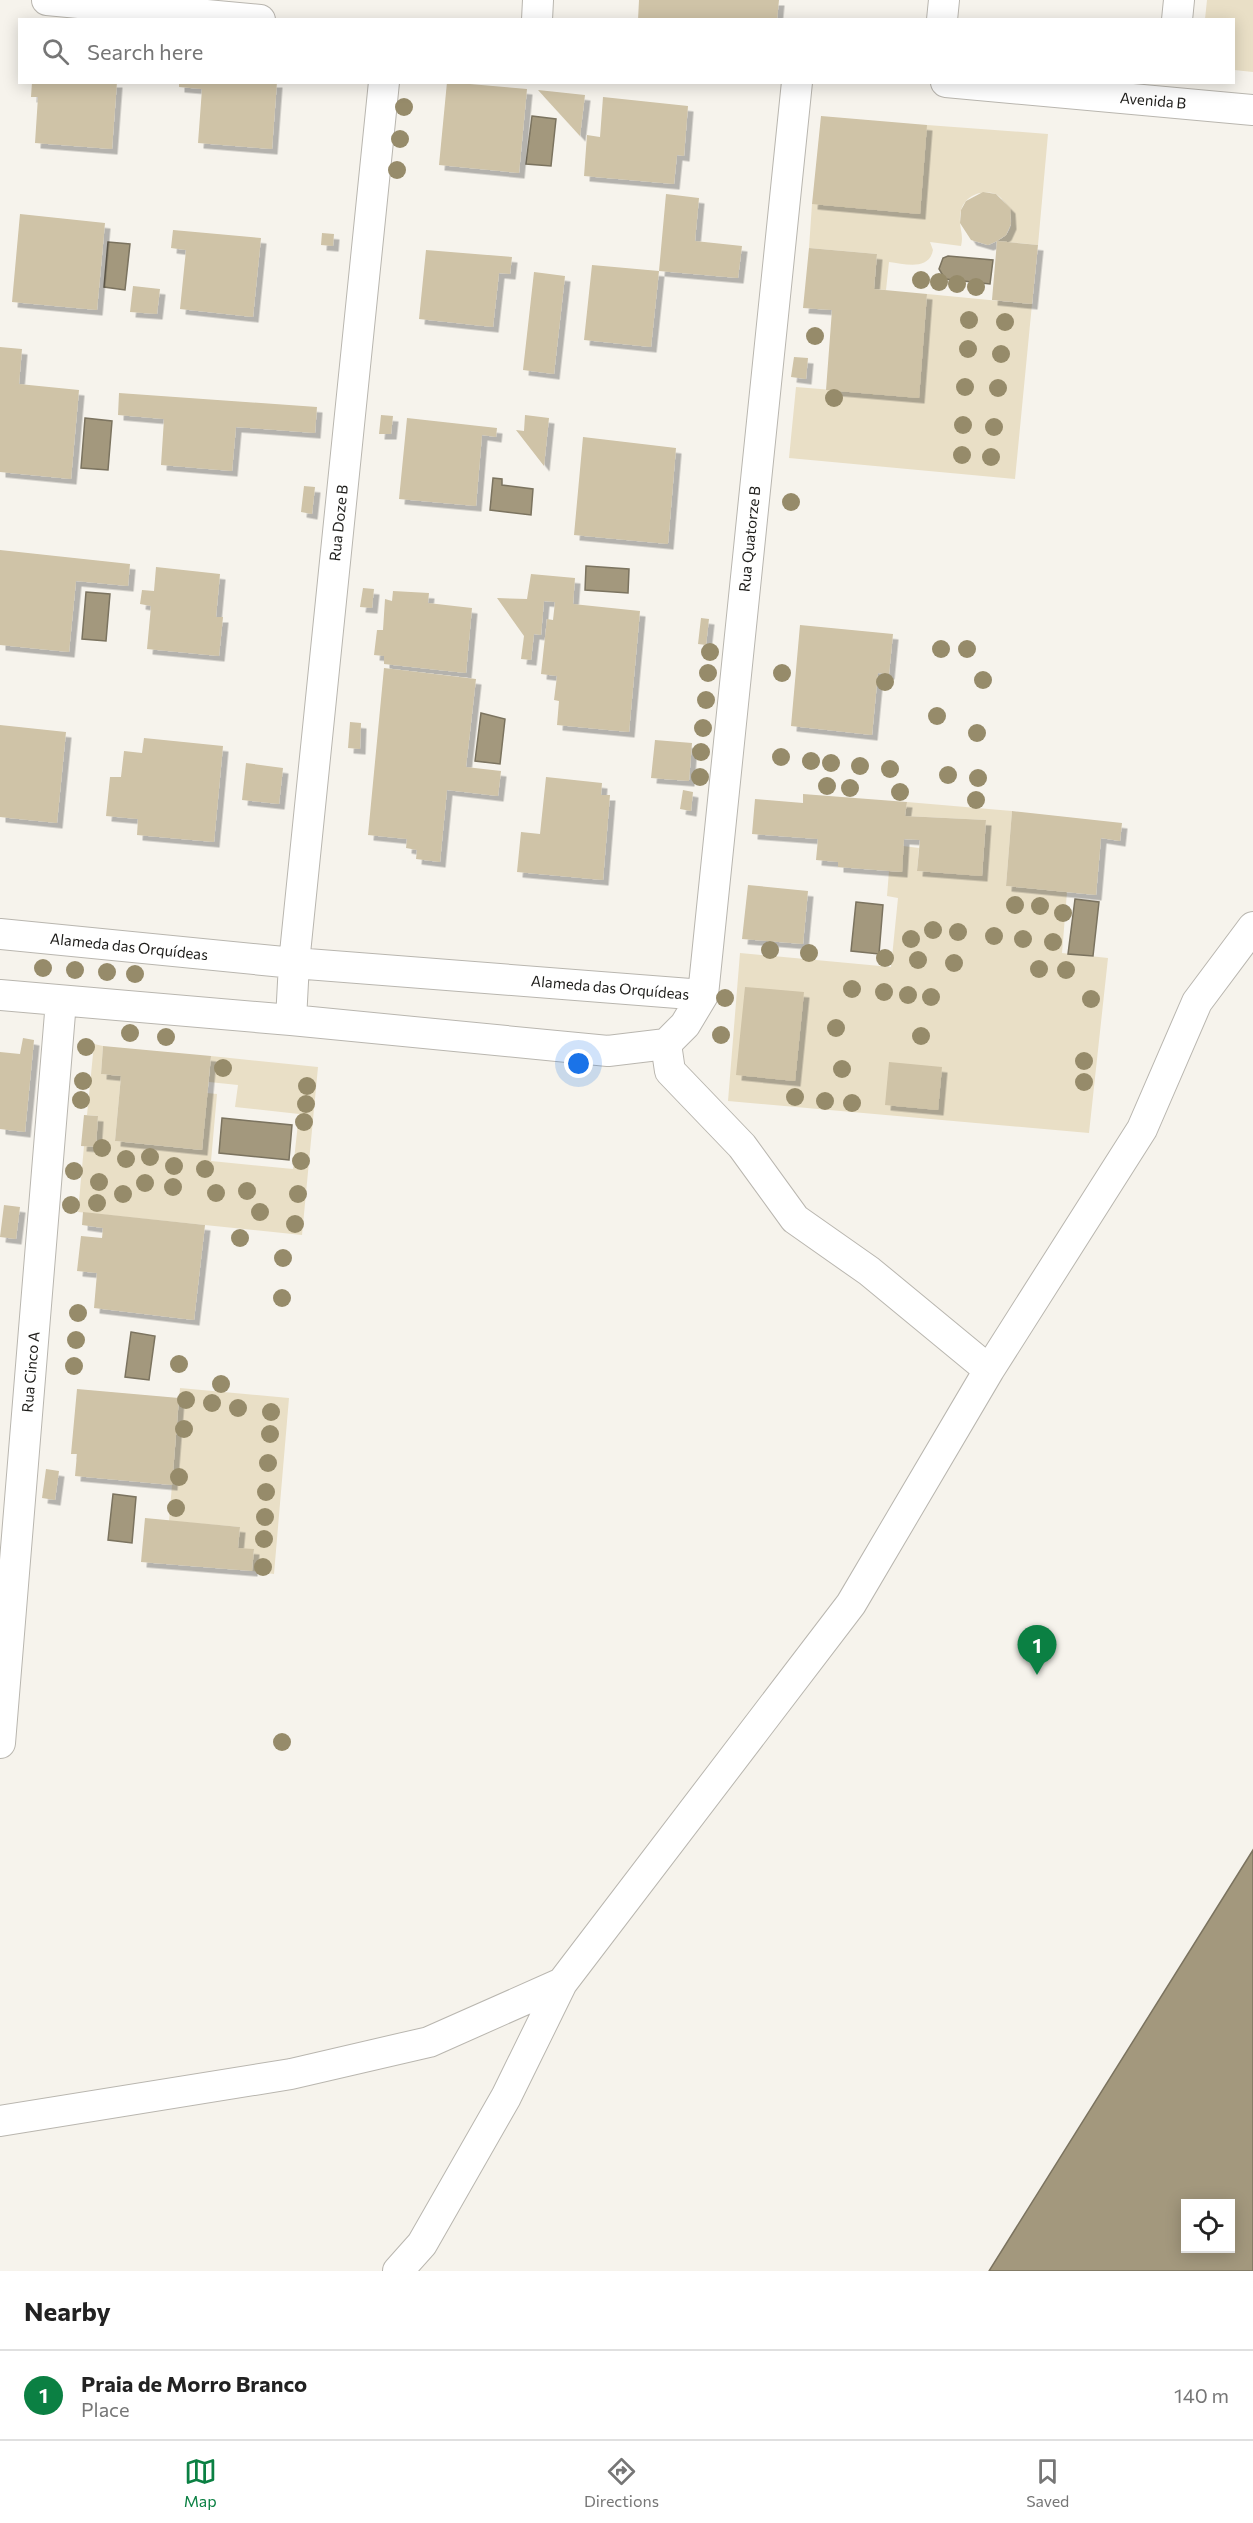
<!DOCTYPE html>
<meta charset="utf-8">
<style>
body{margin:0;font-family:Commissioner,sans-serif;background:#f2f2f2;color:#222}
.controls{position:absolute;right:18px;bottom:18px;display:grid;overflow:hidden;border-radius:0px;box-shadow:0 3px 15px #0003}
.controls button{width:54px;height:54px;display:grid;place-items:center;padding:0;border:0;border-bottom:2px solid #e0e0e0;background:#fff;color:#222;font:30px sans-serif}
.you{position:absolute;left:579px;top:1064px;width:21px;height:21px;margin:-15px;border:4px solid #fff;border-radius:50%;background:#1a73e8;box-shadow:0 0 0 9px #1a73e833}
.badge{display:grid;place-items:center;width:39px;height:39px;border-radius:50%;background:#0b8043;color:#fff;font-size:20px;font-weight:700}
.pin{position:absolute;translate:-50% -50px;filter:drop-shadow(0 2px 3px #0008)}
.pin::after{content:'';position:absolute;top:32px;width:21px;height:18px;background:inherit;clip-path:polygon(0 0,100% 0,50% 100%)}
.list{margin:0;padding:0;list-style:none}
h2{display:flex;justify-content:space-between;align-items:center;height:78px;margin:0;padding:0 24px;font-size:26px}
h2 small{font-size:20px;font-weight:400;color:#767676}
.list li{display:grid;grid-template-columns:39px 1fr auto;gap:18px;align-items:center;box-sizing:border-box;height:90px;padding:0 24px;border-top:2px solid #e0e0e0}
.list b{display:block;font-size:22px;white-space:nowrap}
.list p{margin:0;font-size:20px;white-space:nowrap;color:#767676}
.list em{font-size:20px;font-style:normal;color:#767676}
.icon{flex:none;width:33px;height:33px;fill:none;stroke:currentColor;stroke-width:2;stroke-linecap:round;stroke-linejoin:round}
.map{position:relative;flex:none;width:1253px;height:2271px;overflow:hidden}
.search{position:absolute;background:#fff;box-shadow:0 3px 15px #0003;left:18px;right:18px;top:18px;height:66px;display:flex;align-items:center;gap:15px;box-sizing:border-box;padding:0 21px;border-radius:0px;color:#767676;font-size:22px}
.sheet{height:168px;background:#fff}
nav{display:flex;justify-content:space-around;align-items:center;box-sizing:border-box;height:84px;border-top:2px solid #e0e0e0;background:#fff;font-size:16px;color:#767676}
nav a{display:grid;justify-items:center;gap:3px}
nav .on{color:#0b8043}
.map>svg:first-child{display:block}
.green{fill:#e9dfc6}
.water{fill:#a3987d;stroke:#7b735f;stroke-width:1.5;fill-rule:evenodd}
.building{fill:#cfc3a7;filter:url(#shadow)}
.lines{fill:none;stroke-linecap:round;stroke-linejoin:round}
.street-casing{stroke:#b9b6af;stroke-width:32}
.street{stroke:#fff;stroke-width:30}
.tree{fill:#968b6a}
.labels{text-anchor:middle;stroke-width:4.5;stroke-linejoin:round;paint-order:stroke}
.street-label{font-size:15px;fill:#1e1d1a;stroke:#fff}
</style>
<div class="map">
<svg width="1253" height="2271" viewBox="0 0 1253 2271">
<defs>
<filter id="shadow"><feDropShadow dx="5.5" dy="5.5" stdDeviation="0" flood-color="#0004"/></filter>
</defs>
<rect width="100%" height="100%" fill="#f6f3ec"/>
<path class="green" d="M1207,0H1253V72L1234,70V20L1205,19Z
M927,125L1048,134L1038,245L997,241C1020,231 1012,205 996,194C979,189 961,197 960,217C959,228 964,234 961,246L930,242L933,250C929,271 905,264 889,262L886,290L874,289L877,254L809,248L812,204Z
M927,294L1032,304L1015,479L789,458L796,387L918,397Z
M907,802L1012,811L1006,886L1067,892L1062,953L1108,958L1089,1133L728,1101L740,953L891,967L898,898L887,896L889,871L901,872L903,846L919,848L917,871L982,875L986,820L905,816Z
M94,1044L103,1046L101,1074L121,1076L115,1141L202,1150L207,1093L217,1094L211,1161L293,1169L299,1114L235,1107L238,1085L209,1082L211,1056L318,1067L302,1235L78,1212L84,1146L96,1147L98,1116L87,1115Z
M180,1388L289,1398L274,1574L252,1571L254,1550L238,1548L240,1527L169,1521Z"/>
<path class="water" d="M532,116L556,119L551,166L526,164Z
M108,242L130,244L125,290L104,287Z
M948,256L993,260L990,284L945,279L939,269L943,258Z
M85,418L112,421L108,470L81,468Z
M493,478L502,479V485L533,489L531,515L490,510Z
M586,566L629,569L628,593L585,590Z
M86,592L110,594L106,641L82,639Z
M481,713L505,719L500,764L475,761Z
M1075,899L1099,902L1093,956L1068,954Z
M856,902L883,905L879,954L851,951Z
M222,1118L292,1125L289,1160L219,1153Z
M131,1332L155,1336L149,1380L125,1377Z
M113,1494L136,1497L132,1543L108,1540Z
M1253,1850V2271H989ZM1186,2204H1230V2248H1186Z"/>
<path class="building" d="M639,0H779L777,20H638Z
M32,82H117L112,149L35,143L38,97H31Z
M179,82H277L272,149L198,143L202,89L179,87Z
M447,82L527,89L519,173L439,165Z
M538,90L585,95L580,136Z
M603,97L688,106L684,156L677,155L674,184L584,176L587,135L600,137Z
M821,116L927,125L920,214L812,204Z
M983,192L996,194L1010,208L1011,224L1006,235L997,241L1038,245L1032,304L992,300L997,241L988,245L971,240L960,223L961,210L966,201Z
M666,194L699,198L695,241L742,246L738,278L659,271Z
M20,214L105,223L97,310L12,302Z
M173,230L261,238L253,317L180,309L186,250L171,248Z
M322,233L334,234L333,246L321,245Z
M809,248L877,254L874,289L927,294L919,398L826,390L832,310L803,308Z
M426,250L512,257L510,274L499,273L493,327L419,319Z
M592,265L659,271L651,347L584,340Z
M534,272L565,276L554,374L523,370Z
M133,286L160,289L157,314L130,312Z
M0,347L22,349L19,384L79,390L71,479L0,472Z
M794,357L808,358L806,379L791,377Z
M119,393L317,407L315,433L236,427L232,471L161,465L164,419L118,415Z
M381,415L393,416L391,434H379Z
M525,415L549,418L544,466L516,430L524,431Z
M407,418L497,428L496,437L482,435L476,506L399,499Z
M583,437L676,448L668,544L574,535Z
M304,486L315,487L312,514L301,512Z
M0,550L130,564L128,586L76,581L69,652L0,645Z
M156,567L220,574L216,617H223L219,656L147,649L151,606L140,604L142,590L154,591Z
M531,574L575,578L573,604L640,611L629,732L557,725L559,701L554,700L557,676L541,674L547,619L553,620L555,602L544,601L541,635L534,634L531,660L521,659L524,636L497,598L527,599Z
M363,588L374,589L372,608L360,607Z
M393,591L429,593L428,603L472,608L466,673L384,664V656L374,655L377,630H383L385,599L392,601Z
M701,618L709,619L706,645L698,644Z
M800,625L893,634L889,674L878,673L872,735L791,726Z
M384,668L476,679L466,767L501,771L498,796L447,790L440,862L416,859L417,850L406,848L407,839L368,835Z
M350,722L361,723L360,749L348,748Z
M0,725L66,732L57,823L0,817Z
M144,738L223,746L214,842L137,835L138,819L106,816L110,777H121L124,751L142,753Z
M655,740L692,743L689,781L651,778Z
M246,763L283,768L279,804L242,800Z
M546,777L602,783L601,795H610L603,880L517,872L521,832L540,834Z
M683,790L693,792L691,811L680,809Z
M803,794L907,802L905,816L986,820L982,876L917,871L920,840L904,839L902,872L838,867V862L816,860L818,839L752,834L755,799L803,803Z
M1012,811L1122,823L1120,841L1101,838L1096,895L1006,886Z
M748,885L808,891L803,944L742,939Z
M745,987L804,992L795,1081L736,1075Z
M23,1038L34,1040L25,1132L0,1129V1052L20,1054Z
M103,1046L211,1056L202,1150L115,1141L121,1076L101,1074Z
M889,1062L942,1067L938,1110L885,1105Z
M84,1115L98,1116L96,1147L81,1146Z
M4,1205L20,1207L16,1239L0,1237Z
M83,1212L205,1225L194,1320L94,1308L97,1273L77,1271L81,1236L102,1238L103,1228L82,1225Z
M77,1389L179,1398L172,1485L75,1476L77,1454H71Z
M46,1469L59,1471L55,1500L42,1498Z
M145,1518L240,1527L238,1548L254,1549L252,1571L141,1562Z"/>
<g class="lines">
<defs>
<path id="street" d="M47,0L260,20
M537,20L538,0
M942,20L944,0
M1177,20L1179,0
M946,82L1253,110
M0,934L294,963L703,995
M0,995L291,1020L608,1051L666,1044L685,1025L703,995L797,82
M291,1020L294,963L384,82
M666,1044L670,1071L742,1146L795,1219L869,1271L989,1370L1142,1129L1197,1002L1253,927
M0,1743L61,1001
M0,2121L291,2074L429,2042L562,1983L851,1604L989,1370
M398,2271L422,2244L506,2097L562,1983"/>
</defs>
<use href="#street" class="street-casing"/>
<use href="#street" class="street"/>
</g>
<g class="tree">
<circle cx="404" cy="107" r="9"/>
<circle cx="400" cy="139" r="9"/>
<circle cx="397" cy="170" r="9"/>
<circle cx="921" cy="280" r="9"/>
<circle cx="939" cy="282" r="9"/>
<circle cx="957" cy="284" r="9"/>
<circle cx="976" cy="287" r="9"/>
<circle cx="969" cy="320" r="9"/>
<circle cx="1005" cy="322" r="9"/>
<circle cx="815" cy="336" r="9"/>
<circle cx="968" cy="349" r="9"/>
<circle cx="1001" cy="354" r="9"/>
<circle cx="965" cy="387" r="9"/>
<circle cx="998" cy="388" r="9"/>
<circle cx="834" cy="398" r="9"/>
<circle cx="963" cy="425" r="9"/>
<circle cx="994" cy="427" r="9"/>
<circle cx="962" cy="455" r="9"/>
<circle cx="991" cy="457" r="9"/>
<circle cx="791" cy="502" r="9"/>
<circle cx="941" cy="649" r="9"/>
<circle cx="967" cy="649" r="9"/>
<circle cx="710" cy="652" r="9"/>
<circle cx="708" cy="673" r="9"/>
<circle cx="782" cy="673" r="9"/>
<circle cx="983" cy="680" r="9"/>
<circle cx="885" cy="682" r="9"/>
<circle cx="706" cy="700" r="9"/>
<circle cx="937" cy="716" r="9"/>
<circle cx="703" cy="728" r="9"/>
<circle cx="977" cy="733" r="9"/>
<circle cx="701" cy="752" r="9"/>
<circle cx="781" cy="757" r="9"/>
<circle cx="811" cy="761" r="9"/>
<circle cx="831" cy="763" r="9"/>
<circle cx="860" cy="766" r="9"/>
<circle cx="890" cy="769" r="9"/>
<circle cx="948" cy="775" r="9"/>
<circle cx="700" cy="777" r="9"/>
<circle cx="978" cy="778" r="9"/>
<circle cx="827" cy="786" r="9"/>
<circle cx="850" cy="788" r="9"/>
<circle cx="900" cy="792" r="9"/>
<circle cx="976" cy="800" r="9"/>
<circle cx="1015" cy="905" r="9"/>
<circle cx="1040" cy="906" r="9"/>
<circle cx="1063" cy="913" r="9"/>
<circle cx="933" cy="930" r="9"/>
<circle cx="958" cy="932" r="9"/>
<circle cx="994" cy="936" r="9"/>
<circle cx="911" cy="939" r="9"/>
<circle cx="1023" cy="939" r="9"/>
<circle cx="1053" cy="942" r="9"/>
<circle cx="770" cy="950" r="9"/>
<circle cx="809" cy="953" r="9"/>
<circle cx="885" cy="958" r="9"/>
<circle cx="918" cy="960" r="9"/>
<circle cx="954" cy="963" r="9"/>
<circle cx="43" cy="968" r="9"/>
<circle cx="1039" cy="969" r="9"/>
<circle cx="75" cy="970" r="9"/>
<circle cx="1066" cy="970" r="9"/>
<circle cx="107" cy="972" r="9"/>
<circle cx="135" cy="974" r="9"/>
<circle cx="852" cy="989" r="9"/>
<circle cx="884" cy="992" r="9"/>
<circle cx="908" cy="995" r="9"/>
<circle cx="931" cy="997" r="9"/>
<circle cx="725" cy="998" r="9"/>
<circle cx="1091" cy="999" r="9"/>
<circle cx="836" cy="1028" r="9"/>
<circle cx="130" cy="1033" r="9"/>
<circle cx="721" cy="1035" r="9"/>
<circle cx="921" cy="1036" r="9"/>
<circle cx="166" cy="1037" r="9"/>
<circle cx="86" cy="1047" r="9"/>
<circle cx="1084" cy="1061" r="9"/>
<circle cx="223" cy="1068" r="9"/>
<circle cx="842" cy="1069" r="9"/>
<circle cx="83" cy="1081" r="9"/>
<circle cx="1084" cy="1082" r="9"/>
<circle cx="307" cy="1086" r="9"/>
<circle cx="795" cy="1097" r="9"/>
<circle cx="81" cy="1100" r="9"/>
<circle cx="825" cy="1101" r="9"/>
<circle cx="852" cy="1103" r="9"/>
<circle cx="306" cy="1104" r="9"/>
<circle cx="304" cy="1122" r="9"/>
<circle cx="102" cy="1148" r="9"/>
<circle cx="150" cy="1157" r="9"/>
<circle cx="126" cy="1159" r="9"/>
<circle cx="301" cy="1161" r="9"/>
<circle cx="174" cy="1166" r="9"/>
<circle cx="205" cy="1169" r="9"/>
<circle cx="74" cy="1171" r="9"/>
<circle cx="99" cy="1182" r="9"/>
<circle cx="145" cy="1183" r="9"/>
<circle cx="173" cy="1187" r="9"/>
<circle cx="247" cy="1191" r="9"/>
<circle cx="216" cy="1193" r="9"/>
<circle cx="123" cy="1194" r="9"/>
<circle cx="298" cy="1194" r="9"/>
<circle cx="97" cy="1203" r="9"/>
<circle cx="71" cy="1205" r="9"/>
<circle cx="260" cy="1212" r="9"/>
<circle cx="295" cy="1224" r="9"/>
<circle cx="240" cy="1238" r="9"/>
<circle cx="283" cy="1258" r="9"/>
<circle cx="282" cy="1298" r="9"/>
<circle cx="78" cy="1313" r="9"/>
<circle cx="76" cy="1340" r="9"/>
<circle cx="179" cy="1364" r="9"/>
<circle cx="74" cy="1366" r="9"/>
<circle cx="221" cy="1384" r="9"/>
<circle cx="186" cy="1400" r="9"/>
<circle cx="212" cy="1403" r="9"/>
<circle cx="238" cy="1408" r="9"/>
<circle cx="271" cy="1412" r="9"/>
<circle cx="184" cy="1429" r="9"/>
<circle cx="270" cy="1434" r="9"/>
<circle cx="268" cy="1463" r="9"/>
<circle cx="179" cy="1477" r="9"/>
<circle cx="266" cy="1492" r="9"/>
<circle cx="176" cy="1508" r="9"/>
<circle cx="265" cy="1517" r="9"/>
<circle cx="264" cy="1539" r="9"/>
<circle cx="263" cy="1567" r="9"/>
<circle cx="282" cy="1742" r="9"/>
</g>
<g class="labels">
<g class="street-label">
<text transform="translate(1153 101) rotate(5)" y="5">Avenida B</text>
<text transform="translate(339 523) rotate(-84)" y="5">Rua Doze B</text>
<text transform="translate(750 539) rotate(-84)" y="5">Rua Quatorze B</text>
<text transform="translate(129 947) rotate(6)" y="5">Alameda das Orquídeas</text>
<text transform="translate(610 988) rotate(5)" y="5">Alameda das Orquídeas</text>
<text transform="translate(31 1372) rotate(-85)" y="5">Rua Cinco A</text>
</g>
</g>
</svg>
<div class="controls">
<button><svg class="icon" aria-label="locate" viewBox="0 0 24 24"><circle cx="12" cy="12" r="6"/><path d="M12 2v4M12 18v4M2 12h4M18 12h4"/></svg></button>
</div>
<div class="you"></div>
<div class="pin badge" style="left:1037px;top:1675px">1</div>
<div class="search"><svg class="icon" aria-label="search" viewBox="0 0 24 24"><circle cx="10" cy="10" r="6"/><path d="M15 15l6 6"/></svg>Search here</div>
</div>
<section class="sheet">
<h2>Nearby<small></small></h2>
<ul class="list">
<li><span class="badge">1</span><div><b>Praia de Morro Branco</b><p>Place</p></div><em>140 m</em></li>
</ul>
</section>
<nav>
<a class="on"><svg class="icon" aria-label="map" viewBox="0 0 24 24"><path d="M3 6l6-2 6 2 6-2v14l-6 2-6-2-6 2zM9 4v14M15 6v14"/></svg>Map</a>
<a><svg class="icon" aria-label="directions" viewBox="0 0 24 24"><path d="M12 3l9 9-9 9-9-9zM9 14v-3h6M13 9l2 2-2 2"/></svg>Directions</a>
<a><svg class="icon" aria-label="saved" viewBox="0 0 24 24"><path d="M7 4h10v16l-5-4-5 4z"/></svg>Saved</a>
</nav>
